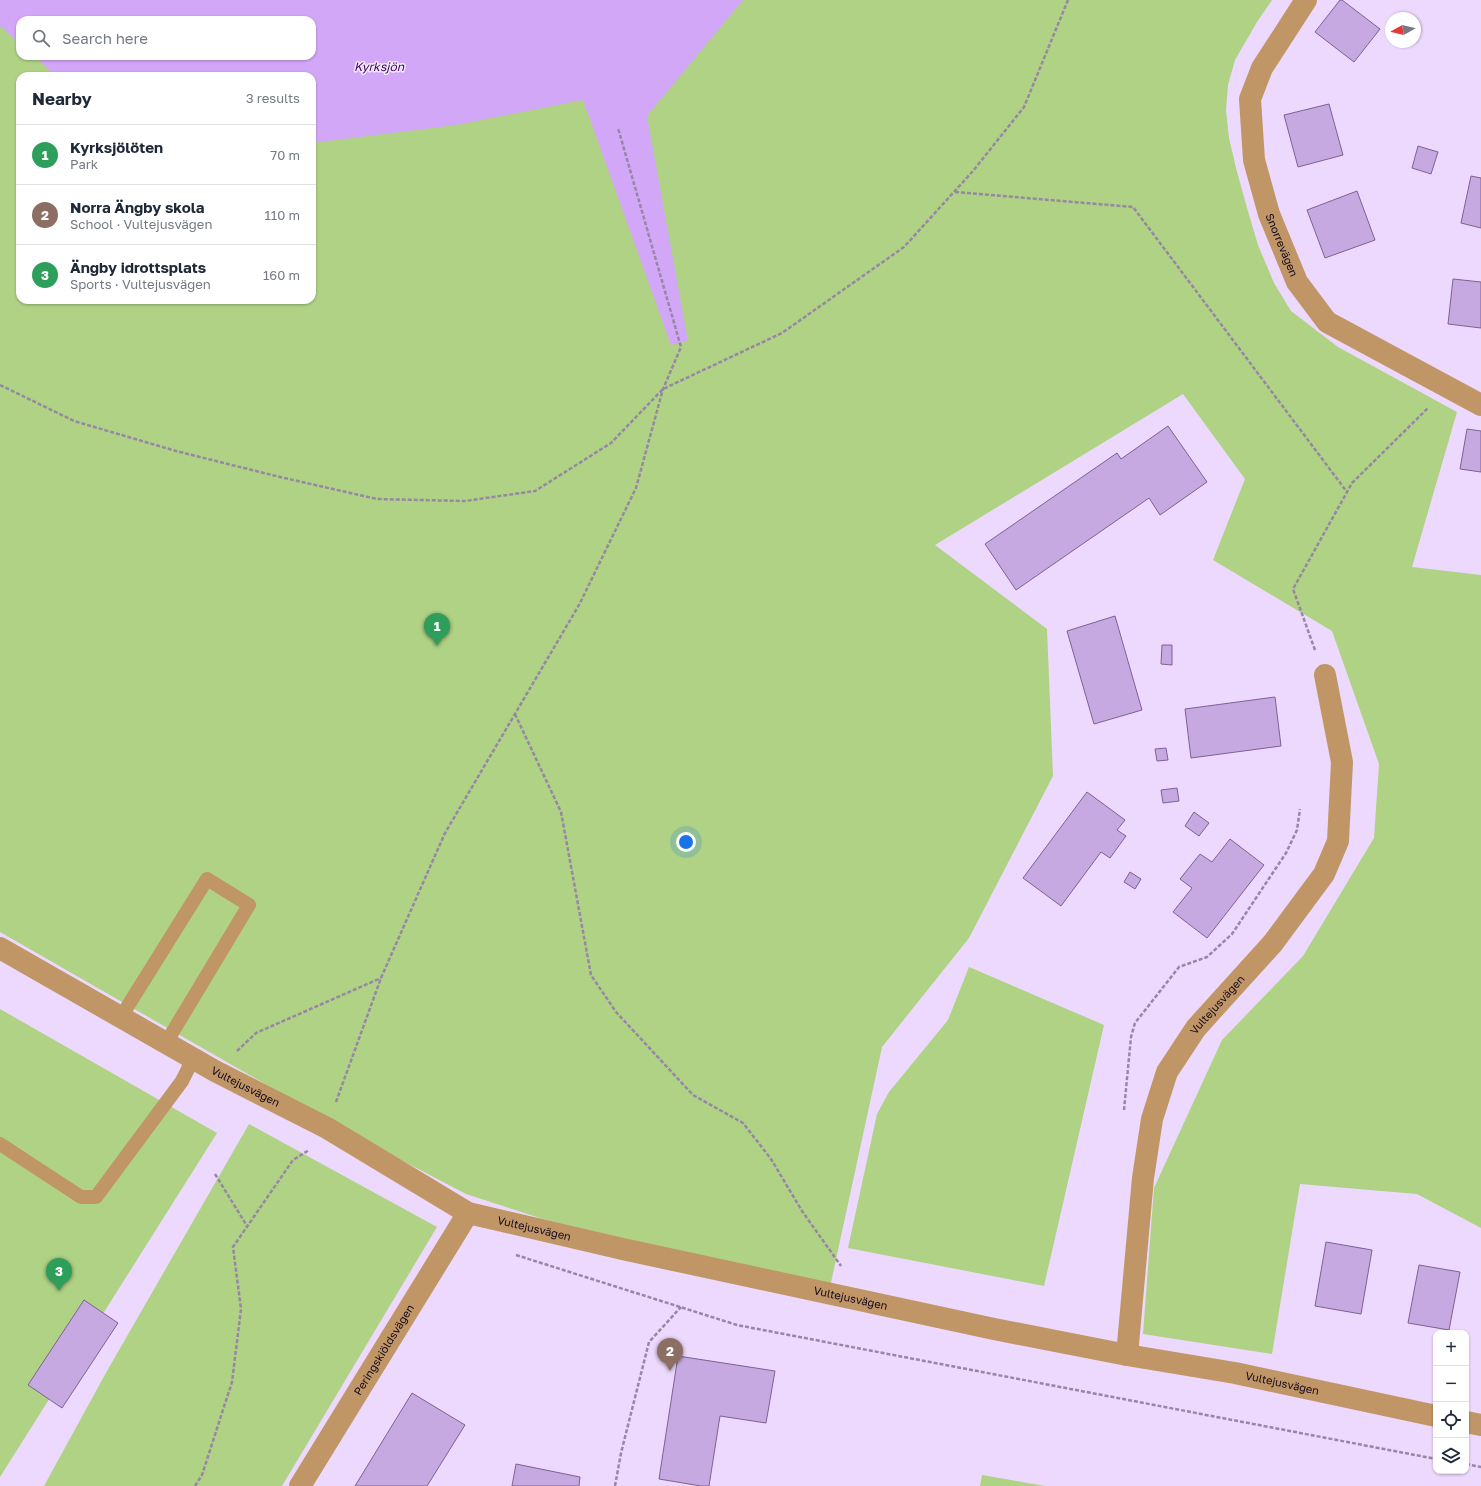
<!DOCTYPE html>
<meta charset="utf-8">
<style>
body{margin:0;font-family:"Golos Text",sans-serif;background:#f6f6f7;color:#1f2937}
.controls{position:absolute;right:12px;bottom:12px;display:grid;overflow:hidden;border-radius:8px;box-shadow:0 1px 3px #0004}
.controls button{width:36px;height:36px;display:grid;place-items:center;padding:0;border:0;border-bottom:1px solid #e0e1e3;background:#fff;color:#1f2937;font:20px sans-serif}
.compass{position:absolute;left:1385px;top:12px;width:36px;height:36px;border-radius:50%;background:#fff;box-shadow:0 1px 3px #0004;rotate:262deg}
.you{position:absolute;left:686px;top:842px;width:14px;height:14px;margin:-10px;border:3px solid #fff;border-radius:50%;background:#1a73e8;box-shadow:0 0 0 6px #1a73e833}
.badge{display:grid;place-items:center;width:26px;height:26px;border-radius:50%;background:#1a73e8;color:#fff;font-size:13px;font-weight:700}
.pin{position:absolute;translate:-50% -33px;filter:drop-shadow(0 1px 2px #0008)}
.pin::after{content:'';position:absolute;top:21px;width:14px;height:12px;background:inherit;clip-path:polygon(0 0,100% 0,50% 100%)}
.list{margin:0;padding:0;list-style:none}
h2{display:flex;justify-content:space-between;align-items:center;height:52px;margin:0;padding:0 16px;font-size:17px}
h2 small{font-size:13px;font-weight:400;color:#747a83}
.list li{display:grid;grid-template-columns:26px 1fr auto;gap:12px;align-items:center;box-sizing:border-box;height:60px;padding:0 16px;border-top:1px solid #e0e1e3}
.list b{display:block;font-size:15px;white-space:nowrap}
.list p{margin:0;font-size:13px;white-space:nowrap;color:#747a83}
.list em{font-size:13px;font-style:normal;color:#747a83}
.icon{flex:none;width:22px;height:22px;fill:none;stroke:currentColor;stroke-width:2;stroke-linecap:round;stroke-linejoin:round}
.map{position:relative;flex:none;width:1481px;height:1486px;overflow:hidden}
.search{position:absolute;background:#fff;box-shadow:0 1px 3px #0004;left:16px;top:16px;width:300px;height:44px;display:flex;align-items:center;gap:10px;box-sizing:border-box;padding:0 14px;border-radius:12px;color:#747a83;font-size:15px}
.panel{position:absolute;background:#fff;box-shadow:0 1px 3px #0004;left:16px;top:72px;width:300px;height:232px;border-radius:12px}
.map>svg:first-child{display:block}
.green{fill:#afd285;fill-rule:evenodd}
.water{fill:#d3a7f8}
.building{fill:#c7a9e1;stroke:#7d6195}
.lines{fill:none;stroke-linecap:round;stroke-linejoin:round}
.path{stroke:#9787a4;stroke-width:2.5;stroke-dasharray:4 2;stroke-linecap:butt}
.lane{stroke:#c19667;stroke-width:14}
.street{stroke:#c19667;stroke-width:22}
.labels{text-anchor:middle;stroke-width:3;stroke-linejoin:round;paint-order:stroke}
.street-label{font-size:11px;fill:#13081b;stroke:#f2ecf8}
.water-label{font-size:12px;font-style:italic;fill:#400061;stroke:#f2ecf8}
</style>
<div class="map">
<svg width="1481" height="1486" viewBox="0 0 1481 1486">
<rect width="100%" height="100%" fill="#ecd9fd"/>
<path class="green" d="M0,0H1272L1257,22L1235,60L1228,85L1226,110L1229,138L1236,168L1247,208L1258,245L1274,283L1291,311L1338,347L1457,412L1412,567L1481,575V1228L1417,1194L1300,1184L1272,1354L1143,1334L1154,1188L1222,1040L1303,956L1374,838L1379,764L1332,631L1213,560L1245,479L1183,394L935,545L1047,629L1053,776L969,938L882,1047L830,1287L546,1220L466,1194L361,1139L0,932ZM20,20H312V56H20ZM20,76H312V300H20Z
M969,967L1104,1025L1044,1286L848,1248L877,1114L889,1092L948,1020Z
M0,1009L217,1133L0,1477Z
M249,1124L437,1227L282,1486H44L107,1371Z
M982,1475L1045,1486H980Z"/>
<path class="water" d="M0,0H743L647,116L688,341L671,345L583,100L456,125L312,143V76H59L54,74L34,56H312V20H20V44L0,26Z"/>
<path class="building" d="M1340,0H1342L1380,29L1354,62L1315,32Z
M1329,104L1343,155L1298,167L1284,115Z
M1418,146L1438,152L1431,174L1412,168Z
M1471,176L1481,178V228L1461,223Z
M1357,191L1375,240L1325,258L1307,210Z
M1453,279L1481,282V328L1448,324Z
M1168,426L1207,482L1160,515L1149,498L1016,590L985,544L1117,453L1121,459Z
M1467,429L1481,431V472L1460,469Z
M1115,616L1142,710L1094,724L1067,631Z
M1162,645H1172V665L1161,664Z
M1275,697L1281,746L1191,758L1185,709Z
M1166,748L1168,760L1157,761L1155,749Z
M1177,788L1179,801L1163,803L1161,790Z
M1087,792L1125,820L1117,830L1126,836L1110,858L1101,852L1061,906L1023,878Z
M1194,812L1209,823L1199,836L1185,826Z
M1230,839L1264,865L1207,938L1173,912L1192,888L1180,879L1200,854L1212,862Z
M1130,872L1141,879L1135,889L1124,882Z
M1326,1242L1372,1250L1361,1314L1315,1306Z
M1419,1265L1460,1272L1449,1330L1408,1323Z
M84,1300L118,1323L62,1408L28,1385Z
M678,1356L775,1371L766,1423L720,1416L709,1486H701L659,1479Z
M412,1393L465,1425L427,1486H355Z
M516,1464L580,1477L579,1486H512Z"/>
<g class="lines">
<path class="path" d="M955,192L1133,207L1347,492
M0,385L74,421L176,451L280,477L377,499L465,501L535,491L611,443L663,389L782,333L904,247L973,171L1024,107L1068,0
M1315,650L1293,589L1352,483L1428,408
M515,714L561,812L591,975L616,1012L693,1095L743,1123L771,1159L802,1211L841,1266
M237,1051L256,1033L381,978
M336,1102L381,978L445,833L579,605L636,488L663,389L681,347L618,128
M1124,1110L1131,1037L1135,1023L1179,967L1207,957L1232,934L1286,853L1297,830L1300,809
M215,1174L247,1226
M516,1255L737,1325L1436,1459
M1466,1464L1481,1467
M195,1486L202,1475L232,1382L241,1309L233,1247L293,1160L309,1150
M615,1486L621,1453L649,1342L681,1307"/>
<path class="lane" d="M121,1017L207,879L249,905L166,1043
M0,1144L81,1197H96L182,1081L193,1059"/>
<g class="street">
<path id="s1" d="M1306,0L1262,68L1250,99L1254,160L1269,214L1297,282L1327,322L1481,405"/>
<path id="s2" d="M0,948L215,1071L327,1128L468,1213L627,1250L994,1329L1127,1355L1235,1373L1436,1416"/>
<path id="s3" d="M1127,1355L1143,1178L1152,1119L1167,1072L1196,1028L1273,943L1324,874L1338,841L1342,762L1325,675"/>
<path d="M1466,1422L1481,1425"/>
<path id="s4" d="M300,1486L468,1213"/>
</g>
</g>
<g class="labels">
<g class="street-label">
<text dy="4" stroke="none"><textPath href="#s1" startOffset="265">Snorrevägen</textPath></text>
<text dy="4" stroke="none"><textPath href="#s3" startOffset="371">Vultejusvägen</textPath></text>
<text dy="4" stroke="none"><textPath href="#s2" startOffset="282">Vultejusvägen</textPath></text>
<text dy="4" stroke="none"><textPath href="#s2" startOffset="606">Vultejusvägen</textPath></text>
<text dy="4" stroke="none"><textPath href="#s2" startOffset="930">Vultejusvägen</textPath></text>
<text dy="4" stroke="none"><textPath href="#s4" startOffset="160">Peringskiöldsvägen</textPath></text>
<text dy="4" stroke="none"><textPath href="#s2" startOffset="1370">Vultejusvägen</textPath></text>
</g>
<g class="water-label">
<text x="379" y="71">Kyrksjön</text>
</g>
</g>
</svg>
<div class="controls">
<button>+</button>
<button>−</button>
<button><svg class="icon" aria-label="locate" viewBox="0 0 24 24"><circle cx="12" cy="12" r="6"/><path d="M12 2v4M12 18v4M2 12h4M18 12h4"/></svg></button>
<button><svg class="icon" aria-label="layers" viewBox="0 0 24 24"><path d="M12 4l9 5-9 5-9-5zM3 14l9 5 9-5"/></svg></button>
</div>
<svg class="compass" viewBox="-18 -18 36 36"><path d="M0-13l5 13h-10z" fill="#e53935"/><path d="M0 13l5-13h-10z" fill="#747a83"/></svg>
<div class="you"></div>
<div class="pin badge" style="left:437px;top:646px;background:#2e9e5b">1</div>
<div class="pin badge" style="left:670px;top:1371px;background:#8d6e63">2</div>
<div class="pin badge" style="left:59px;top:1291px;background:#2e9e5b">3</div>
<div class="search"><svg class="icon" aria-label="search" viewBox="0 0 24 24"><circle cx="10" cy="10" r="6"/><path d="M15 15l6 6"/></svg>Search here</div>
<section class="panel">
<h2>Nearby<small>3 results</small></h2>
<ul class="list">
<li><span class="badge" style="background:#2e9e5b">1</span><div><b>Kyrksjölöten</b><p>Park</p></div><em>70 m</em></li>
<li><span class="badge" style="background:#8d6e63">2</span><div><b>Norra Ängby skola</b><p>School · Vultejusvägen</p></div><em>110 m</em></li>
<li><span class="badge" style="background:#2e9e5b">3</span><div><b>Ängby idrottsplats</b><p>Sports · Vultejusvägen</p></div><em>160 m</em></li>
</ul>
</section>
</div>
